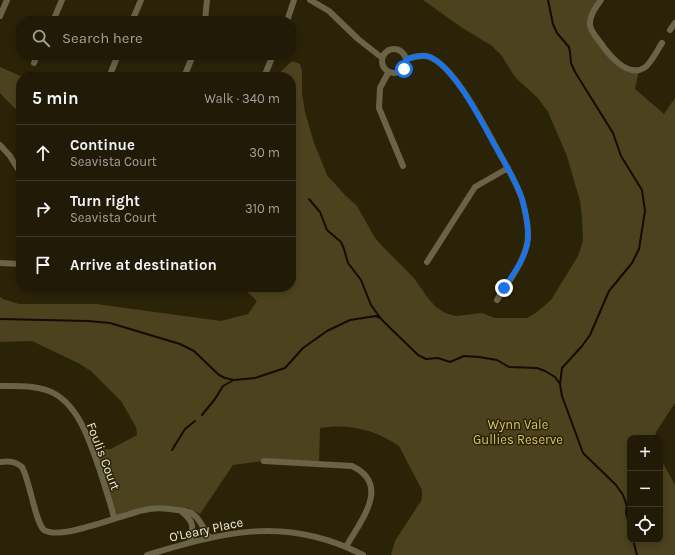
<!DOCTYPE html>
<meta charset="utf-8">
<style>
body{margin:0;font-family:Karla,sans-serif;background:#282310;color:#f1f3f6}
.controls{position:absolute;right:12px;bottom:12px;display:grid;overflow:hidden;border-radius:8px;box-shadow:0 2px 6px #0003}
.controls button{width:36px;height:36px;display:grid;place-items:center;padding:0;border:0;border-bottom:1px solid #3d3828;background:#201a06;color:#f1f3f6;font:20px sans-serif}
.stop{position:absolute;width:12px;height:12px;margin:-9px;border:3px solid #1a73e8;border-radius:50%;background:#fff}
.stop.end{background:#1a73e8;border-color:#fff;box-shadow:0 1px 4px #0008}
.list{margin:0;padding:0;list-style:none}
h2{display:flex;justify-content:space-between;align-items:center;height:52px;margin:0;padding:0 16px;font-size:17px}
h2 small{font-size:13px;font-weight:400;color:#a2a19b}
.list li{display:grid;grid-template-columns:26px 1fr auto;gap:12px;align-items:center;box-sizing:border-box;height:56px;padding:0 16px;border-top:1px solid #3d3828}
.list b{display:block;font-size:15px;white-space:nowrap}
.list p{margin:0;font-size:13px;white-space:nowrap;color:#a2a19b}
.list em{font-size:13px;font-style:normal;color:#a2a19b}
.icon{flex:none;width:22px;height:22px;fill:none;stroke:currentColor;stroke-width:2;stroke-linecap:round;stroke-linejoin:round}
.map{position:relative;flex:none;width:675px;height:555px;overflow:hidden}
.search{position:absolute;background:#201a06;box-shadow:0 2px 6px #0003;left:16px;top:16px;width:280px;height:44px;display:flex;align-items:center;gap:10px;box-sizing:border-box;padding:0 14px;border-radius:16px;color:#a2a19b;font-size:15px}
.panel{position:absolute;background:#201a06;box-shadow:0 2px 6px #0003;left:16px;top:72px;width:280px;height:220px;border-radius:16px}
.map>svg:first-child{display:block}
.green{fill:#4c421d}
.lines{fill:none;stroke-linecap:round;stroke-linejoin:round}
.stream{stroke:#120d00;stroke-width:2}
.minor{stroke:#6a6347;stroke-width:6}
.route{stroke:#1a73e8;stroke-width:5}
.labels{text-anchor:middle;stroke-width:3;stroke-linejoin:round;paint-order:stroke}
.park-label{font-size:13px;fill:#d8c166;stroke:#2a2308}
.street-label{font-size:13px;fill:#efebdb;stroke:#2a2308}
</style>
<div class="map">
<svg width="675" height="555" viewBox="0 0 675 555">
<rect width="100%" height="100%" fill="#2a2308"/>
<path class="green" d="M423,0H601L593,12L592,31L621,65L639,70L635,89L664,114L675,98V403L656,432L655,438H630V540H660V458L675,485V555H391L395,541L421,501L422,496V490L399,446C377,430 347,423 320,428L319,464L264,461L233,465L200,514L188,508L179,510L168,508L114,518L93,450L111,449L137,435L136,427L121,401L91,371L78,363L32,341L0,342V297L3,299L19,304H96L221,321L248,314L257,301L242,287H291V77H277L278,74L292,61L300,64L302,71V93L305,112L314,143L327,175L345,195L357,206L375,238L384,248L414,278L427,297L436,307L445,313L456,316L482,313L495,318H527L537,312L551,300L578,256L583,241L582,218L580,201L567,156L548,112L538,98L518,80L513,74L502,56L492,46L461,27Z
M0,67L23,77H21V115L0,93Z"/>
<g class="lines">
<path class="stream" d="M548,0L553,24L557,33L569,47L570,52L571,63L575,72L613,133L621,156L642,190L645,211L639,249L632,263L609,291L590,335L582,346L562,368L560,384
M309,199L320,212L327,230L341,242L344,249L348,263L361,280L371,305L381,319L418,355L426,359L438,358L450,362L464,356L479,357L497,360L509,367L537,368L545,371L555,377L560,384L562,396L583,453L616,485L623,495L627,506L626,513L630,527
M0,319L88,321L110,323L180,344L194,351L219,375L225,378L234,380L255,378L285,368L303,348L327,331L350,320L376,316L380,318
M202,415L215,399L223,386L232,381
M172,450L185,429L195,421
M633,540L637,555"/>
<path class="minor" d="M310,0L329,11L358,39L381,57
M601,0C596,7 589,16 590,25C591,32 596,37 600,42C608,54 627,78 644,68C650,65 658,49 662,43
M0,16L7,0
M53,21L62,0
M132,21L141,0
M205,21L207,0
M287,21L294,0
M670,30L675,23
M382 61a12 12 0 1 1 24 0a12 12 0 1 1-24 0Z
M407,59C414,57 422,54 430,57C455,68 483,123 496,147C505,164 516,181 522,199C525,210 528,223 528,235C528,257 509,281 497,300
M34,63L37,55
M388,73L380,88L379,108L403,166
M109,77L118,55
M184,77L193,55
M264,77L273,55
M0,145L10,156L21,174
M427,262L475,187L508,168
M0,263L21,264
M20,264L21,250
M0,386C17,386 33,385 49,391C80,403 92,448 102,477C106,491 111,504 114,518
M264,461L352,466C392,485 360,521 346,547
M0,462C9,461 15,461 22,467C30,481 35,522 44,530C60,541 124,514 144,510C155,507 166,508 177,510C183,511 189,510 194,515C201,520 204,531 209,537
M181,511C194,521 194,527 190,542
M147,555C224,532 286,515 363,555"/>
</g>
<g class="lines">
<path class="route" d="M404,69L407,59C415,57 422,54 430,57C455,68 481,121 494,144C504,161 515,179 522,198C525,209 528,223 528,234C529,255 514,272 504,288"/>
</g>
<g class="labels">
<g class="park-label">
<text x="518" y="429">Wynn Vale<tspan x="518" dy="15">Gullies Reserve</tspan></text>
</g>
<g class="street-label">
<text transform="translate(104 456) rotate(69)" y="5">Foulis Court</text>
<text transform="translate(206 529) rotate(-12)" y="5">O'Leary Place</text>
</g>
</g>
</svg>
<div class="controls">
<button>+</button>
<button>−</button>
<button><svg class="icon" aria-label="locate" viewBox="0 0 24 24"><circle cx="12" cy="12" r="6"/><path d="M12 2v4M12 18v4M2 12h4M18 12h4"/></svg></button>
</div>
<div class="stop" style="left:404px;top:69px"></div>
<div class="stop end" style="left:504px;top:288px"></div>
<div class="search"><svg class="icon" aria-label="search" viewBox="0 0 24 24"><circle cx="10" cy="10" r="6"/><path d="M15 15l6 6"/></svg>Search here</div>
<section class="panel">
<h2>5 min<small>Walk · 340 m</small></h2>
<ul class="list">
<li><svg class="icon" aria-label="ahead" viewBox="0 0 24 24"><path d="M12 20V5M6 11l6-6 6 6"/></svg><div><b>Continue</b><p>Seavista Court</p></div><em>30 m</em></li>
<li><svg class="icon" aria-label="right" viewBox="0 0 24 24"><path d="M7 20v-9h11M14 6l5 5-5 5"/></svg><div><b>Turn right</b><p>Seavista Court</p></div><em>310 m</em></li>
<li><svg class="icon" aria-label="arrive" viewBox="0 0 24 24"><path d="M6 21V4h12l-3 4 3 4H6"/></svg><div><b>Arrive at destination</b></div></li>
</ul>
</section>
</div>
